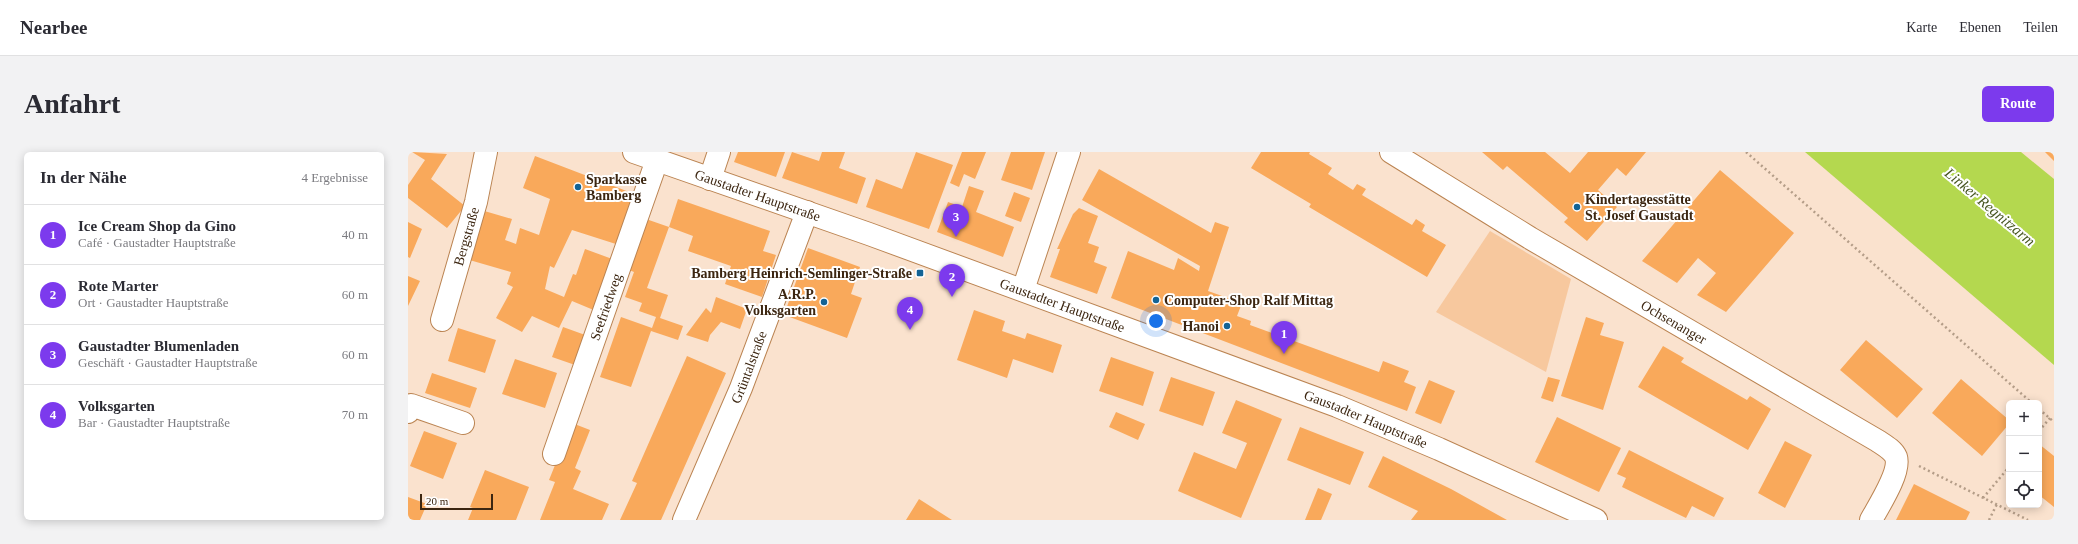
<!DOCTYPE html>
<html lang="de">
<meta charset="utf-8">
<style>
body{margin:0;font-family:Georgia,serif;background:#f2f2f3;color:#2b2b33}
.controls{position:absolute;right:12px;bottom:12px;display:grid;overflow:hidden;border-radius:6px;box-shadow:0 2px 10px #0003}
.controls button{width:36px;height:36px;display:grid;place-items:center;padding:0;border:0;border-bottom:1px solid #e1e1e2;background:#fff;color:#2b2b33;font:20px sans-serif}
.scale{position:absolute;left:12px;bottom:10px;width:73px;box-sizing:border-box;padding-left:4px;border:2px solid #3c2611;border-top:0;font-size:11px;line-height:14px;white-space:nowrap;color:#3c2611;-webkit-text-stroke:3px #fff;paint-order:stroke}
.you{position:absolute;left:748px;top:169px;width:14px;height:14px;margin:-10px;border:3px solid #fff;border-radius:50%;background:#1a73e8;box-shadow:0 0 0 6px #1a73e833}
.badge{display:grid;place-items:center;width:26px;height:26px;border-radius:50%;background:#7c3aed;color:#fff;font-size:13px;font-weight:700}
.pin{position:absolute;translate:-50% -33px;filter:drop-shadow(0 1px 2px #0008)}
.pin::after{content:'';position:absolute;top:21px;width:14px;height:12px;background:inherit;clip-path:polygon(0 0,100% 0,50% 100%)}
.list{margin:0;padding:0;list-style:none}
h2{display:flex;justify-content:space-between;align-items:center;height:52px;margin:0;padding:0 16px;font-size:17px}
h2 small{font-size:13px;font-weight:400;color:#7c7c81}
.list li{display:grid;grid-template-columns:26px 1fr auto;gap:12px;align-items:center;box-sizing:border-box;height:60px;padding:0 16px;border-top:1px solid #e1e1e2}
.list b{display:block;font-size:15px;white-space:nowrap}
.list p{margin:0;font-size:13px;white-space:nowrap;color:#7c7c81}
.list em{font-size:13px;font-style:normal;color:#7c7c81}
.icon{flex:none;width:22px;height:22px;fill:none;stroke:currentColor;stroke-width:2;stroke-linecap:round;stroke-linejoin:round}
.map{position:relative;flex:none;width:1646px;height:368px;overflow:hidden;border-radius:6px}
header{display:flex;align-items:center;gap:24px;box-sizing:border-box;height:56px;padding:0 20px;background:#fff;border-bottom:1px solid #e1e1e2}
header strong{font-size:19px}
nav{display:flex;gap:22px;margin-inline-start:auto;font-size:14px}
.intro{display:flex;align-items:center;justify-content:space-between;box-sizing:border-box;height:96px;padding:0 24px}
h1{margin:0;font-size:28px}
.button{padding:10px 18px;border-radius:6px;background:#7c3aed;color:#fff;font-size:14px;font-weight:700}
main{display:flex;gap:24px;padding:0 24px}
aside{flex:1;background:#fff;border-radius:6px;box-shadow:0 2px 10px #0003}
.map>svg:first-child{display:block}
.green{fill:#f7c89e}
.water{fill:#b4d84f}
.building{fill:#f9a95b}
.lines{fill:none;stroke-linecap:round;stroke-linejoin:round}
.minor-casing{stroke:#bb8452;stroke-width:24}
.path{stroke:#b49d88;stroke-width:2.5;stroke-dasharray:2 3;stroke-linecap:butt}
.minor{stroke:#fff;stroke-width:22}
.poi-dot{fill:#136395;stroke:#fff;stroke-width:1.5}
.labels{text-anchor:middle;stroke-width:4;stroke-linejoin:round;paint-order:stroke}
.poi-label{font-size:14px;font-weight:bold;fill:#3c2611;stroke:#fff;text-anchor:start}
.street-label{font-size:14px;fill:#3c2611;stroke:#fff}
.water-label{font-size:15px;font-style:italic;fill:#465520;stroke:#fff}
</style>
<header>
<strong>Nearbee</strong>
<nav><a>Karte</a><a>Ebenen</a><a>Teilen</a></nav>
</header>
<div class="intro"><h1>Anfahrt</h1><a class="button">Route</a></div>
<main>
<aside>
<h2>In der Nähe<small>4 Ergebnisse</small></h2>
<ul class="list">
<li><span class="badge">1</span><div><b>Ice Cream Shop da Gino</b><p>Café · Gaustadter Hauptstraße</p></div><em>40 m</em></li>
<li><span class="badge">2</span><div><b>Rote Marter</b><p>Ort · Gaustadter Hauptstraße</p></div><em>60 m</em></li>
<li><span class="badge">3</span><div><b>Gaustadter Blumenladen</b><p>Geschäft · Gaustadter Hauptstraße</p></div><em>60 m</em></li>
<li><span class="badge">4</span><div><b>Volksgarten</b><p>Bar · Gaustadter Hauptstraße</p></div><em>70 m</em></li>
</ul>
</aside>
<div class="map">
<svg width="1646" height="368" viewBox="0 0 1646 368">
<rect width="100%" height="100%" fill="#fae2ce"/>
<path class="green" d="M1082,79L1163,127L1138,220L1028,160Z"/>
<path class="water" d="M1397,0H1613L1646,27V213Z"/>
<path class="building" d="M4,0L39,2L23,27L57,54L39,76L0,46V33L17,8Z
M330,0H377L368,25L326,10Z
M384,0L411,9L414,0H437L431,16L458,26L449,52L374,26Z
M508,0L545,13L521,77L458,55L468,27L494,37Z
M554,0H578L567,27L556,22L551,35L542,31Z
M603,0H637L624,38L593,28Z
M853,0H902L901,2L924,16L920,22L945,38L949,32L958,37L954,43L1004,73L1008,67L1017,73L1014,79L1038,93L1019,125L901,55L903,52L843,16Z
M1074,0H1137L1162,21L1180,0H1238L1218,24L1209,16L1190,38L1209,55L1179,89L1156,70L1160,66L1099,14L1095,18Z
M1637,0H1646V9Z
M127,4L229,43L211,93L164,78L146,116L142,114L137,137L156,145L165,122L168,123L177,97L207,108L188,159L164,149L151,176L124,164L114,180L88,166L105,135L99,132L103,120L58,107L73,58L104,67L97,88L108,92L112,76L131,83L142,47L115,36Z
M691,17L803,81L807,70L821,75L800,139L834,151L829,164L843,169L842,173L971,220L975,209L1001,219L996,230L1008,235L999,259L703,146L720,99L766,118L770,106L791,119L792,114L674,48Z
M1312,18L1386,81L1318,160L1289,143L1308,121L1290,106L1269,131L1234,109Z
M561,34L576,39L568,60L606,75L595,105L529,80L540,50L554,55Z
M606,40L622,46L613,70L597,64Z
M270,47L362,79L355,99L368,103L354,145L317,132L323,114L280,99L285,84L261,75Z
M671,56L690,64L680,91L691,95L686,110L699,115L689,142L642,125L652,97H649L665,62Z
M238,67L261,75L239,136L260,143L252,166L275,174L270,188L243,179L223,235L192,225L213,165L244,176L248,165L231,159L234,151L217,145L226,120L221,118Z
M0,70L14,77L2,106L0,105Z
M400,96L452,115L443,142L454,146L439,186L376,163Z
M0,124L12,129L0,154Z
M308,145L339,157L332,177L313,170L302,183L300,190L278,183L298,156L303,161Z
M566,158L597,169L594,179L617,187L619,181L654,193L645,221L605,207L599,226L549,208Z
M1178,165L1196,171L1192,183L1216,190L1195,258L1153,244Z
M155,175L180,184L170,214L144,205Z
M50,176L88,188L77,221L40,209Z
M1458,188L1515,237L1489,266L1432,218Z
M1255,194L1276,206L1273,210L1339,248L1342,244L1363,257L1340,298L1230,235Z
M279,204L318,221L253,368H212L229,331L224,329Z
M703,205L746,220L735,254L691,239Z
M107,207L149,221L137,256L94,242Z
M24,221L69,236L62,256L17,241Z
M763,225L807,240L795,274L751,259Z
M1140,225L1152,228L1145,250L1133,246Z
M1553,227L1601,268V272L1574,304L1524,261Z
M1021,228L1047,239L1033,272L1007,261Z
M828,248L874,267L833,366L770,339L786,300L828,317L839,291L814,281Z
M708,260L737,272L730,288L701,275Z
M1149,265L1213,296L1191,340L1127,310Z
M164,271L182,278L167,316L173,319L165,337L201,352L194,368H132L147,330L141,328Z
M892,275L956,300L942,333L879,308Z
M16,279L49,291L35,327L2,314Z
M1377,289L1404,303L1377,356L1350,341Z
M1631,292L1646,304V355L1631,343Z
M1221,298L1316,346L1306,365L1284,354L1278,366L1214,335L1218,326L1209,322Z
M975,304L1043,337L1099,368H1003L1010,359L960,335Z
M77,318L121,335L108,368H60L65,356L62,355Z
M1506,332L1562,360L1558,368H1488Z
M910,336L924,342L913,368H897Z
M0,345L19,352L12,368H0Z
M511,347L544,368H498Z"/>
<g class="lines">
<defs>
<g id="minor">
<path id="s1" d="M226,0L461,82L929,254L1031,297L1188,368"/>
<path id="s2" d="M983,0L1122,86L1470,289C1476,293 1485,298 1488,305C1493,320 1470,355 1463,368"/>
<path d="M302,27L311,0"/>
<path d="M615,138L661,0"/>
<path id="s3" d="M34,168L68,50L78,0"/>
<path d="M0,260L3,253L55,271"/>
<path id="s4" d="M146,302L249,8"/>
<path id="s5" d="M276,368L333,236L399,60"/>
</g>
</defs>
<use href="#minor" class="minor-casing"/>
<path class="path" d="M1338,0L1624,251
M1631,257L1646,270
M1631,279L1642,266
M1511,314L1620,368
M1575,346L1601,315
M1581,368L1589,352"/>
<use href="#minor" class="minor"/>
</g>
<g class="poi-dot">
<circle cx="170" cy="35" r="4"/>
<circle cx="1169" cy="55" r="4"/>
<rect x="508" y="117" width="8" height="8" rx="2"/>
<circle cx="748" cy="148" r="4"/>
<circle cx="416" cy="150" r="4"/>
<circle cx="819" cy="174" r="4"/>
</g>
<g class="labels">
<g class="poi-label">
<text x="178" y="32">Sparkasse<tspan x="178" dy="16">Bamberg</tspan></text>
<text x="1177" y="52">Kindertagesstätte<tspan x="1177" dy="16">St. Josef Gaustadt</tspan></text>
<text x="504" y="126" text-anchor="end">Bamberg Heinrich-Semlinger-Straße</text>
<text x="408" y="147" text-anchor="end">A.R.P.<tspan x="408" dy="16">Volksgarten</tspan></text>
<text x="756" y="153">Computer-Shop Ralf Mittag</text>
<text x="811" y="179" text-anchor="end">Hanoi</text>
</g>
<g class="street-label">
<text dy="5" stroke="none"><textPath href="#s1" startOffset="131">Gaustadter Hauptstraße</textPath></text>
<text dy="5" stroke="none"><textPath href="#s3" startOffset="87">Bergstraße</textPath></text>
<text dy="5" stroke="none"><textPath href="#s1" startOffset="455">Gaustadter Hauptstraße</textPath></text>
<text dy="5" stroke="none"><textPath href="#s4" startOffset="156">Seefriedweg</textPath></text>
<text dy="5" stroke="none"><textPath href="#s2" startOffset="330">Ochsenanger</textPath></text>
<text dy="5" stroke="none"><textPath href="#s5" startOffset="166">Grüntalstraße</textPath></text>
<text dy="5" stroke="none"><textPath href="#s1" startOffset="779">Gaustadter Hauptstraße</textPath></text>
</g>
<g class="water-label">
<text transform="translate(1582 55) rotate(40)" y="5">Linker Regnitzarm</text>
</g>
</g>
</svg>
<div class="controls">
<button>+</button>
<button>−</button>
<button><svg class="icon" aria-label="locate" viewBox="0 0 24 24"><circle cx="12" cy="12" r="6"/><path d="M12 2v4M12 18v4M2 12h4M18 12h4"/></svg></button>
</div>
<div class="scale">20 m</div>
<div class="you"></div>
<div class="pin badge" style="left:876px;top:202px">1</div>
<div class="pin badge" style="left:544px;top:145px">2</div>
<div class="pin badge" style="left:548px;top:85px">3</div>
<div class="pin badge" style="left:502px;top:178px">4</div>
</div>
</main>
